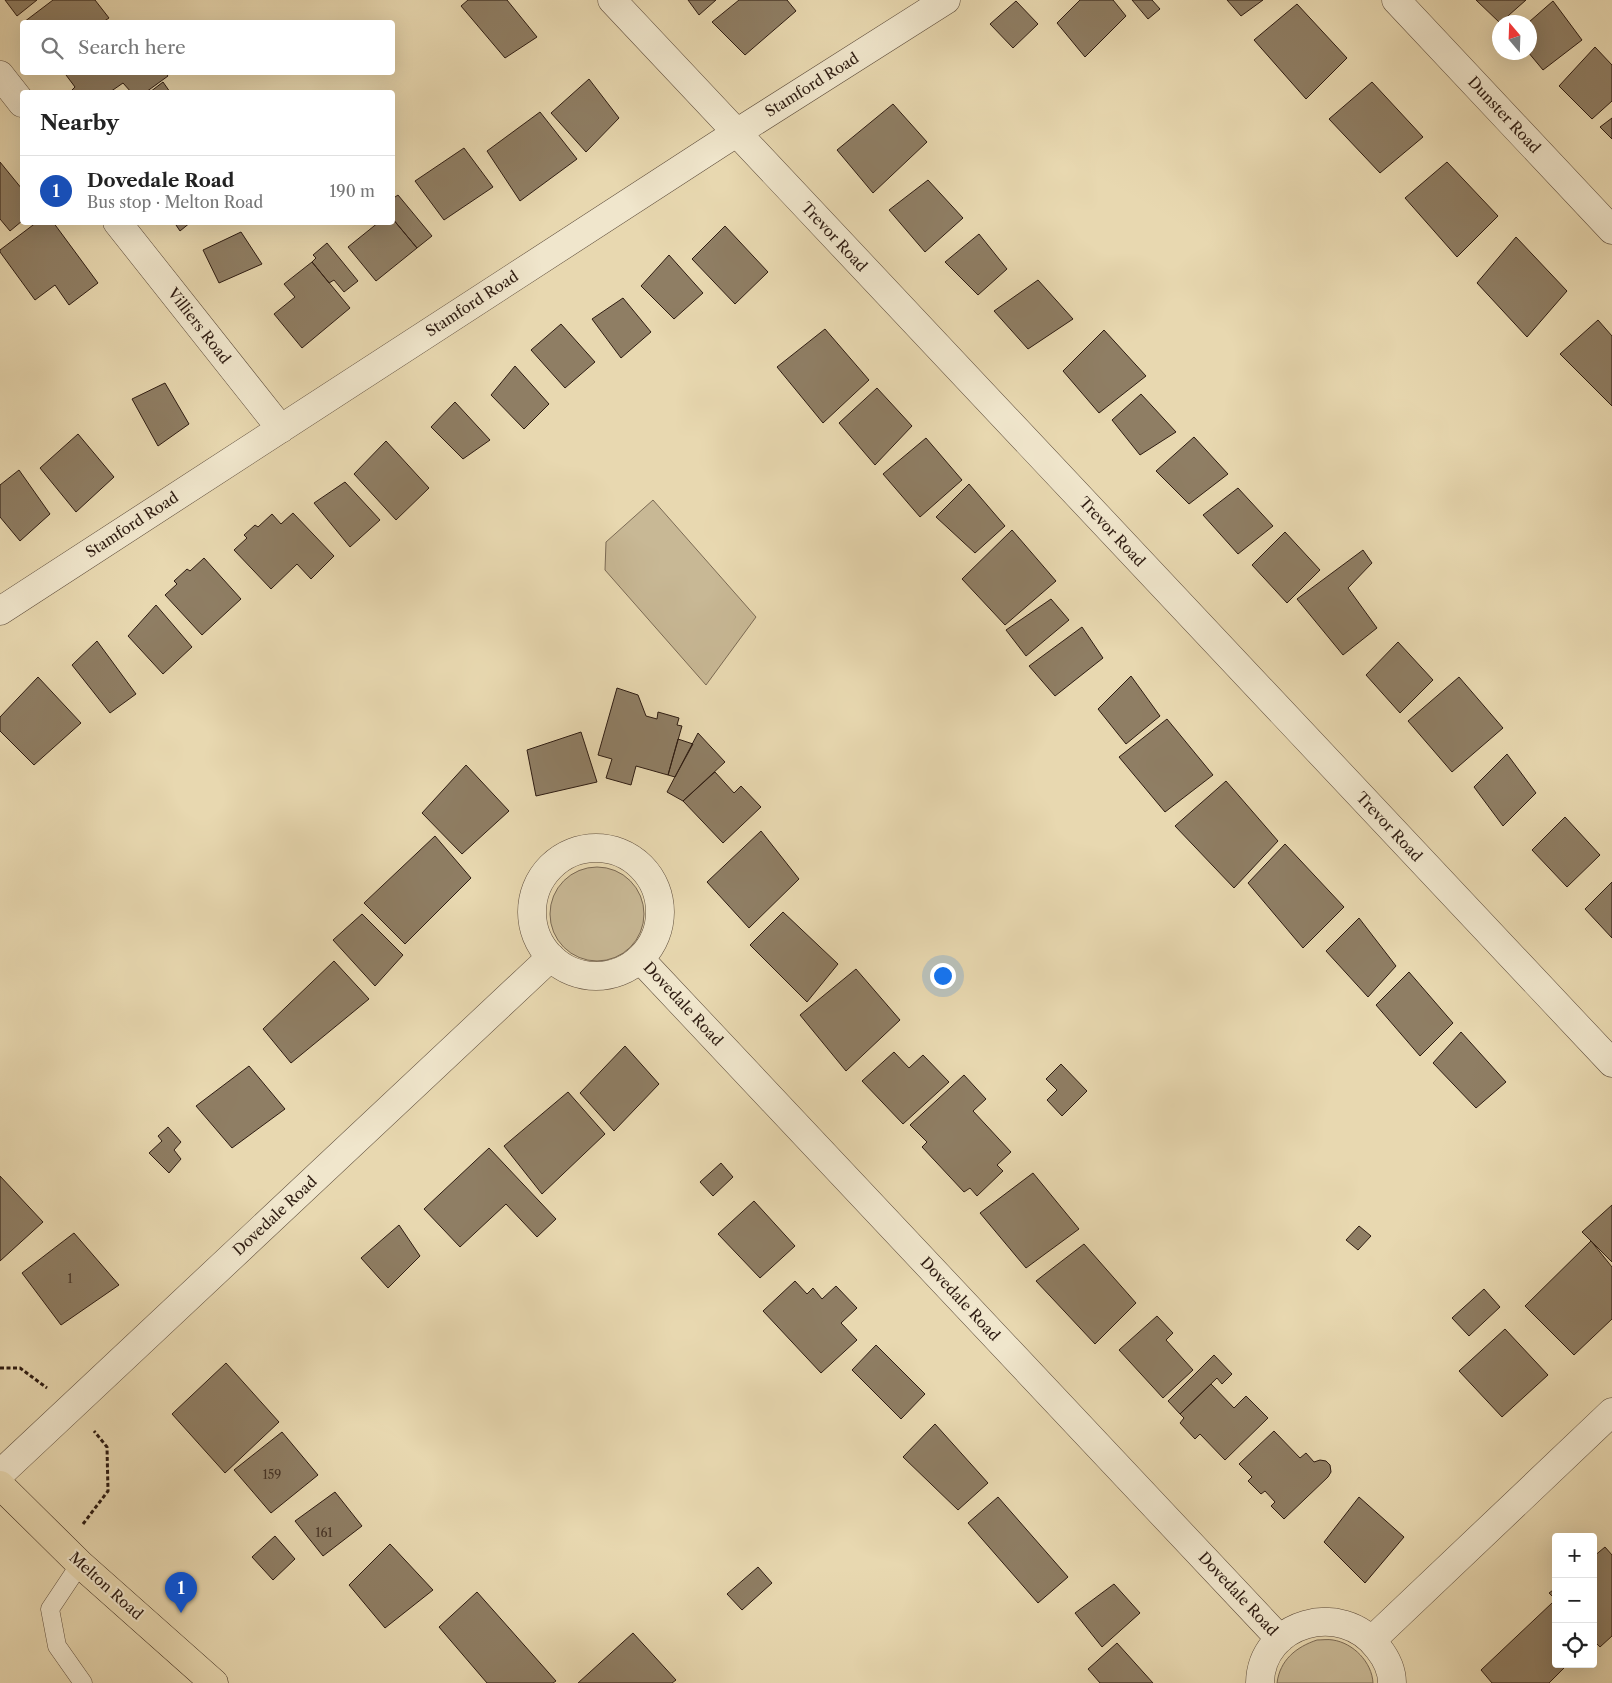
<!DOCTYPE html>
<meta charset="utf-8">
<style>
body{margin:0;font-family:"Libre Caslon Text",serif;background:#f6f6f6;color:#222}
.controls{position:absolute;right:15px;bottom:15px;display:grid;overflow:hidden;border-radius:5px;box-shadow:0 5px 20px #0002}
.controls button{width:45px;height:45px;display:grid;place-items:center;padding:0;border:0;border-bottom:1px solid #e0e0e0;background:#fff;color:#222;font:25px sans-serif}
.compass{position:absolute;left:1492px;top:15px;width:45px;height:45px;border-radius:50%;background:#fff;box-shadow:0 5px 20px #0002;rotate:341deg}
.you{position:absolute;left:942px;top:975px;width:18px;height:18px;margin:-12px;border:4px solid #fff;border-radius:50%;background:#1a73e8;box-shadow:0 0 0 8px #1a73e833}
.badge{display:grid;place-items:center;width:32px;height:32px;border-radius:50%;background:#8f2418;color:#fff;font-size:16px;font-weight:700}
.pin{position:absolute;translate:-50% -41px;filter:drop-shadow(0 1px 2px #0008)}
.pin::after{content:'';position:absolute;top:26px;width:18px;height:15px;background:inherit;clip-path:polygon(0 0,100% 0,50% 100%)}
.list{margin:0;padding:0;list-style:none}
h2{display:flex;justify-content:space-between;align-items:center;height:65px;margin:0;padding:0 20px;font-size:21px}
h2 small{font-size:16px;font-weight:400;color:#767676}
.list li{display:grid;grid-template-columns:32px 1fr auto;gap:15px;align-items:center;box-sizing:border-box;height:70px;padding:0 20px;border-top:1px solid #e0e0e0}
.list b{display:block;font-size:19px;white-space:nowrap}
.list p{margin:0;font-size:16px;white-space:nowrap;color:#767676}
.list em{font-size:16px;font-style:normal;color:#767676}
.icon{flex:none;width:28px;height:28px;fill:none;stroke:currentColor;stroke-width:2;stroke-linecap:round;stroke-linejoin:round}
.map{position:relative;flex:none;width:1612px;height:1683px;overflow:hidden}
.search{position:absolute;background:#fff;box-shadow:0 5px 20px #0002;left:20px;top:20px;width:375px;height:55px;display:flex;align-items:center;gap:12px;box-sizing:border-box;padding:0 18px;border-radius:5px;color:#767676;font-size:19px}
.panel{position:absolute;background:#fff;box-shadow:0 5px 20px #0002;left:20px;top:90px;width:375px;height:135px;border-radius:5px}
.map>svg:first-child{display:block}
.green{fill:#c8b895;stroke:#7b6a54}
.building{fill:#8f7e64;stroke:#2e1c12}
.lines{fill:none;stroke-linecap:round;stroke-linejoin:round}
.service-casing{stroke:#5c4b3a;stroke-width:19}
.minor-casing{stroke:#5c4b3a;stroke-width:29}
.tertiary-casing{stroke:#5c4b3a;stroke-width:29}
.primary-casing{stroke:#2e1c12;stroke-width:29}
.path{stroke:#2e1c12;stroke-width:3;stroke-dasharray:4 2.5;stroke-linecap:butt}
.service{stroke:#f0e6cc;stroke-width:18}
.minor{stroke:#f0e6cc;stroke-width:28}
.tertiary{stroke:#f0e6cc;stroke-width:28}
.primary{stroke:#e8d8b0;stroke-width:28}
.labels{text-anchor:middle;stroke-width:4;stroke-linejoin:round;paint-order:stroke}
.number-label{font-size:12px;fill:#463426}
.street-label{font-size:15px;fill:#2e1c12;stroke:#f0e6cc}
</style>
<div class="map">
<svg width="1612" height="1683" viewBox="0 0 1612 1683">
<rect width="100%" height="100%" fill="#e8d8b0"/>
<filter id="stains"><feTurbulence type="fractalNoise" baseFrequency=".004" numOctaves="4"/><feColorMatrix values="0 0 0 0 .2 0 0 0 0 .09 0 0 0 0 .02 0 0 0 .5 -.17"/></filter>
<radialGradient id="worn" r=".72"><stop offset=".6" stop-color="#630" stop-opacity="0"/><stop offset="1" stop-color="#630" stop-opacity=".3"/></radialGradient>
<path class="green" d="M653,500L756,617L706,685L605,570L606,542Z
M550 914a47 47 0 1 1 94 0a47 47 0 1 1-94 0Z
M1317,1640C1322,1640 1328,1639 1333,1640C1353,1643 1372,1662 1373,1683H1277C1280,1660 1296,1647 1317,1640Z"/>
<path class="building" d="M5,0H37L17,16Z
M53,0H95L109,18L103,22H24Z
M468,0H507L537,37L505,58L461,6Z
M688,0H716L699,15Z
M739,0H787L796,11L745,55L712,22Z
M1080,0H1113L1126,16L1085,57L1057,23Z
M1132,0H1152L1160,9L1148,19Z
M1227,0H1263L1241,16Z
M1476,0H1526L1500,23Z
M1016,1L1038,24L1013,48L990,24Z
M1553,1L1582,40L1543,70L1528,52L1529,22Z
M1297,4L1347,58L1306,99L1254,40Z
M1595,47L1612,65V101L1592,119L1559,86Z
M69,72H165L168,76L146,92H131L123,83L110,92H73L72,90L75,87L66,75Z
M589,79L619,118L586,152L551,113Z
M163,82L170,92H150Z
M1372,82L1423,137L1380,173L1329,119Z
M893,104L927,142L873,193L837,150Z
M540,112L577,159L520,201L487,151Z
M1612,118V139L1600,127Z
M464,148L493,187L444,220L415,181Z
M0,162L22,189V221L10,231L0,219Z
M1447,162L1498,216L1457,257L1405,198Z
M928,180L963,218L925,252L889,210Z
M398,195L432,236L417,248L392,218V199Z
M392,218L417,248L376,281L348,247L379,222H392Z
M37,222H53L98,283L69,305L55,285L35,300L0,252V250Z
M174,222H191L180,231Z
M725,226L768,272L735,304L692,259Z
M241,232L262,264L219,283L203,250Z
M979,234L1007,269L978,295L945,262Z
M1516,237L1567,291L1527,337L1477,283Z
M327,243L358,281L344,292L334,280L329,283L312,262L316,258L313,255Z
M669,255L703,293L674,319L641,286Z
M312,262L350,308L302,348L274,314L295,297L284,284Z
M1038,280L1073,319L1028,349L994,311Z
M623,298L651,332L621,358L592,319Z
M1598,320L1612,336V406L1560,354Z
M561,324L595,362L565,388L531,350Z
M825,329L869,380L823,423L777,367Z
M1104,330L1146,376L1099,413L1063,371Z
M515,366L549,404L524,429L491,395Z
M165,383L189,424L158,446L132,399Z
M877,388L912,426L875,465L839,423Z
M1141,394L1176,432L1140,455L1112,420Z
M455,402L490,440L463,459L431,427Z
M78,434L114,477L76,512L40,468Z
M1194,437L1228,474L1189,504L1156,471Z
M926,438L962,480L920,517L883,474Z
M386,441L429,488L396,520L354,474Z
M19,470L50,514L20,541L0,517V485Z
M345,482L380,520L350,547L314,503Z
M969,484L1005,526L975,553L936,517Z
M1238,488L1273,526L1238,554L1203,515Z
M293,513L334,556L311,579L297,564L271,589L234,550L247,538L244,535L255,525L258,527L272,514L281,524Z
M1012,530L1056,581L1005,625L962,579Z
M1285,532L1320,570L1287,603L1252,565Z
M1363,550L1372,563L1348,588L1377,628L1343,655L1297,599Z
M204,558L241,599L202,635L165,595L177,584L174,581L187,569L190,571Z
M1051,599L1069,620L1026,656L1006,630Z
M156,605L192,647L163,674L128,636Z
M1082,627L1103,658L1055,696L1029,666Z
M97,641L136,694L110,713L72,665Z
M1398,642L1433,680L1400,713L1366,675Z
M1131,676L1160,716L1126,744L1098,709Z
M38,677L81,723L34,765L0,731V717Z
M1459,677L1503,728L1452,772L1408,721Z
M617,688L638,695L646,716L657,719L658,712L679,718L677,725L682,726L668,775L636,766L631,785L606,778L612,759L598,755Z
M1167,719L1213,775L1165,812L1119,757Z
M581,732L597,782L536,796L527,750Z
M698,733L725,762L683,801L667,792Z
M678,739L693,744L675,777L668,775Z
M1507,754L1536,793L1503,826L1474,787Z
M466,765L509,811L462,854L422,813Z
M715,772L734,793L741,786L761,807L723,843L683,801Z
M1226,781L1278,841L1234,888L1175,826Z
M1565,817L1600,855L1567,887L1532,850Z
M761,831L799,879L749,928L707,882Z
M435,836L471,878L405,944L364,903Z
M1285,844L1344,907L1303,948L1248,883Z
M1612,882V938L1585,909Z
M783,912L838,964L807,1002L750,945Z
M362,914L403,955L375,986L333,940Z
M1359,918L1396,966L1368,997L1326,951Z
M334,961L369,999L291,1063L263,1029Z
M856,969L900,1020L846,1071L800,1015Z
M1409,972L1453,1023L1420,1056L1376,1005Z
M1461,1032L1506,1082L1476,1108L1433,1063Z
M625,1046L659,1084L614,1131L580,1093Z
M894,1052L909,1068L923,1055L949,1082L903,1124L862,1081Z
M1061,1064L1087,1091L1062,1116L1047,1100L1057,1090L1046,1079Z
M249,1066L285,1109L232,1148L196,1106Z
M964,1075L986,1099L973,1111L1011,1152L997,1165L1003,1171L977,1196L970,1188L964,1192L922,1147L927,1142L910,1125Z
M568,1092L605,1134L542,1194L504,1146Z
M168,1127L181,1142L174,1150L181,1159L169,1173L149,1153L162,1141L158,1136Z
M489,1148L556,1219L537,1237L506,1204L460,1247L424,1209Z
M721,1163L733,1177L713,1196L700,1182Z
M1033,1173L1079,1229L1026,1268L980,1213Z
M0,1176L43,1222L0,1261Z
M754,1201L795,1246L760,1278L718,1234Z
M1612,1205V1262L1582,1232Z
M399,1225L420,1256L388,1288L361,1258Z
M1359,1226L1371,1236L1358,1250L1346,1240Z
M74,1233L119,1285L61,1325L22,1273Z
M1591,1241L1612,1267V1319L1574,1355L1525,1306Z
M1084,1244L1136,1303L1095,1344L1036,1281Z
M795,1281L807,1294L813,1288L822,1299L836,1286L857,1308L841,1323L857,1340L821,1373L763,1311Z
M1484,1289L1500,1307L1469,1336L1452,1318Z
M1157,1316L1173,1333L1166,1340L1193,1370L1163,1398L1119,1350Z
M1505,1329L1548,1375L1502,1417L1459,1371Z
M876,1345L925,1394L901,1419L852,1370Z
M1214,1355L1232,1374L1222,1384L1217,1378L1180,1414L1168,1401Z
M226,1363L279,1422L225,1473L172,1414Z
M1211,1384L1234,1408L1246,1396L1268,1418L1225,1460L1200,1434L1195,1439L1180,1423L1184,1418L1180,1414Z
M935,1424L988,1483L958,1510L903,1457Z
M1274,1431L1300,1458L1306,1453L1314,1462L1320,1460L1326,1461L1330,1465L1331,1472L1328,1477L1284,1519L1271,1506L1275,1502L1265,1491L1261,1494L1248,1481L1252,1477L1239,1464Z
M282,1432L318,1475L271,1513L234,1470Z
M335,1492L362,1526L323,1556L295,1521Z
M998,1497L1068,1577L1038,1603L968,1523Z
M1359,1497L1404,1537L1365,1583L1324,1542Z
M275,1536L295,1559L273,1580L252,1557Z
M390,1544L433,1590L385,1628L349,1585Z
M1605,1547L1612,1555V1636L1600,1647L1593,1640V1557Z
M758,1567L772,1583L742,1610L727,1594Z
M1114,1584L1140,1613L1102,1647L1075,1613Z
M1556,1588V1600L1549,1593Z
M477,1592L556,1681L553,1683H487L439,1627Z
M1552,1603L1556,1608V1664H1568L1549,1683H1492L1481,1670Z
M633,1633L676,1680L672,1683H578Z
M1117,1643L1153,1683H1100L1088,1669Z"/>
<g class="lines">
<defs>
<path id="service" d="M80,1564L50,1609L57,1646L83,1683"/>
<path id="minor" d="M1396,0L1612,230
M0,75L22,103
M117,222L281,429
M0,611L719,144L946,0
M532 912a64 64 0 1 1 128 0a64 64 0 1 1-128 0Z
M640,959L1280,1639
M0,1474L551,957
M1372,1640L1612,1412
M1260,1683C1261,1622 1342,1600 1378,1648C1386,1658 1392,1670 1392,1683"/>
<path id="tertiary" d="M612,0L1612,1063"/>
<path id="primary" d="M0,1485L80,1564L214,1683"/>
</defs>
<use href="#service" class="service-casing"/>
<use href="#minor" class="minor-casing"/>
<use href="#tertiary" class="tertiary-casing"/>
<use href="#primary" class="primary-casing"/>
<path class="path" d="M0,1368H20L47,1388
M83,1524L108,1491L107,1447L94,1431"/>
<use href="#service" class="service"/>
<use href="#minor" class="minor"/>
<use href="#tertiary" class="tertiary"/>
<use href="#primary" class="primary"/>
</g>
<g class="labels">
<g class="number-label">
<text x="70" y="1283">1</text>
<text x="272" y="1479">159</text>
<text x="324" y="1537">161</text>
</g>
<g class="street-label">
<text transform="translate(812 85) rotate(-32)" y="5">Stamford Road</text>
<text transform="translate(1504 115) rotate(47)" y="5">Dunster Road</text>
<text transform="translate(834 237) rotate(47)" y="5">Trevor Road</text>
<text transform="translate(472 304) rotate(-33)" y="5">Stamford Road</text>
<text transform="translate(199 326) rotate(52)" y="5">Villiers Road</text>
<text transform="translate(132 525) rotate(-33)" y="5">Stamford Road</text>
<text transform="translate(1112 532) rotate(47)" y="5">Trevor Road</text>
<text transform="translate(1389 827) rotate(47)" y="5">Trevor Road</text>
<text transform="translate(683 1004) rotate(47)" y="5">Dovedale Road</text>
<text transform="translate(275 1216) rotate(-43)" y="5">Dovedale Road</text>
<text transform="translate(960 1299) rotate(47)" y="5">Dovedale Road</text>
<text transform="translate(106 1586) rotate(42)" y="5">Melton Road</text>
<text transform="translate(1238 1594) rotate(47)" y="5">Dovedale Road</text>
</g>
</g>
<rect width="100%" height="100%" filter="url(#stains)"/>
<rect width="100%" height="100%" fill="url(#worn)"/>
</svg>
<div class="controls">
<button>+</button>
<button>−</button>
<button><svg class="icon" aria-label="locate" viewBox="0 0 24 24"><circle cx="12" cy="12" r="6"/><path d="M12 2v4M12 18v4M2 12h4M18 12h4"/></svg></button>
</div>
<svg class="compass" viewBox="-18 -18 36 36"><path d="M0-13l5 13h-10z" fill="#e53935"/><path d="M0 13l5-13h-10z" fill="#767676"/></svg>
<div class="you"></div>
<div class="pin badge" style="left:181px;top:1613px;background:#1a4fb4">1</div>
<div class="search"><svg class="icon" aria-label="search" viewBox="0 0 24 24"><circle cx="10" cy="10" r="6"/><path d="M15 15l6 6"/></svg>Search here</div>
<section class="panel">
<h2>Nearby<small></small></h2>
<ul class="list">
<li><span class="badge" style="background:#1a4fb4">1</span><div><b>Dovedale Road</b><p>Bus stop · Melton Road</p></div><em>190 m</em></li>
</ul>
</section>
</div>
